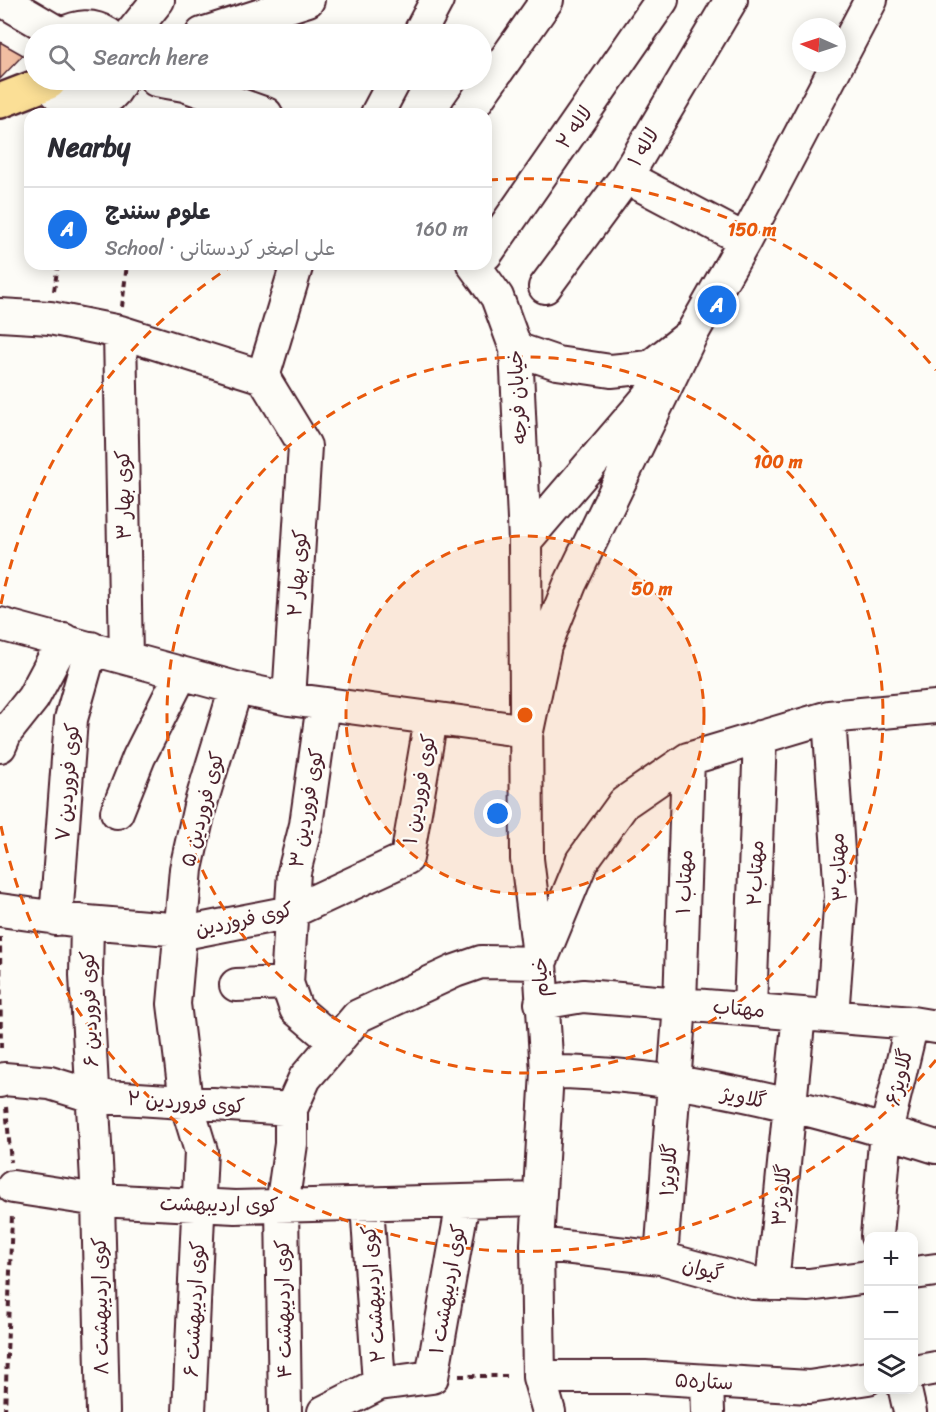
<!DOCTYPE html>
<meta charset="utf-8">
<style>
body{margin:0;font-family:Sriracha,"Playpen Sans Arabic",sans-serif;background:#f2f2f3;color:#2b2b33}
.controls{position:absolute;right:18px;bottom:18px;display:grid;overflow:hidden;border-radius:12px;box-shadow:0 3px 15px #0003}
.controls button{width:54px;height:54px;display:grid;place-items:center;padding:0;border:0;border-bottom:2px solid #e1e1e2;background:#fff;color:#2b2b33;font:30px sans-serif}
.compass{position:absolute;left:792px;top:18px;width:54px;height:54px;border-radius:50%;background:#fff;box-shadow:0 3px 15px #0003;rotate:273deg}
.you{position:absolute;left:498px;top:814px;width:21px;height:21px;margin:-15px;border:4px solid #fff;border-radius:50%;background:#1a73e8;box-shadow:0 0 0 9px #1a73e833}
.badge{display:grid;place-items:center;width:39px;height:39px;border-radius:50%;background:#1a73e8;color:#fff;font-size:20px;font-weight:700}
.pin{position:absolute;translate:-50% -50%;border:3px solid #fff;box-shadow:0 2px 6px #0006}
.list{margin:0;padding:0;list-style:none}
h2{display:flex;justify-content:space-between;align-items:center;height:78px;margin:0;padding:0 24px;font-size:26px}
h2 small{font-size:20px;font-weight:400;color:#7c7c81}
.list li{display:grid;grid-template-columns:39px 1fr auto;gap:18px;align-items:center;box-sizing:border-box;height:84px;padding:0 24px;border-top:2px solid #e1e1e2}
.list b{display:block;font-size:22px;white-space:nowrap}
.list p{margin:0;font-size:20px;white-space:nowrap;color:#7c7c81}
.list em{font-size:20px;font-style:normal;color:#7c7c81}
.icon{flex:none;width:33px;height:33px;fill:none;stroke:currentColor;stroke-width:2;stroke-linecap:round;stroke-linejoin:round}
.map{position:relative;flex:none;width:936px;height:1412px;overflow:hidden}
.search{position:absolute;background:#fff;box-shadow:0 3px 15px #0003;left:24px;top:24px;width:468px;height:66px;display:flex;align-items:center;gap:15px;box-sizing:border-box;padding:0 21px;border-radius:33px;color:#7c7c81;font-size:22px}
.panel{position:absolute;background:#fff;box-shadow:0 3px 15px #0003;left:24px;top:108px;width:468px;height:162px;border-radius:18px}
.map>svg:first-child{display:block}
.building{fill:#f1bea2;stroke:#4a1f2b;stroke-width:1.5}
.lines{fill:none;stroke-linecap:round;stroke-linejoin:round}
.minor-casing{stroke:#4a1f2b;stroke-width:36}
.major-casing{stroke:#4a1f2b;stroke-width:38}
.path{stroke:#4a1f2b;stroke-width:4;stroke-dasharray:6 4.5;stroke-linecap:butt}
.minor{stroke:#fdfcf7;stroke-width:32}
.major{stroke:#fbdf96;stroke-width:33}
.ring{fill:none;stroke:#e8590c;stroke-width:3;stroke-dasharray:10 8}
.labels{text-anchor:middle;stroke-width:4.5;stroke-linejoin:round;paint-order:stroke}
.street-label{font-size:20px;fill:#4a1f2b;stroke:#fdfcf7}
.centre{fill:#e8590c;stroke:#fdfcf7;stroke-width:3}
.ring-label{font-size:18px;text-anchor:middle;font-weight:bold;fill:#e8590c;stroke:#fdfcf7;stroke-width:4.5;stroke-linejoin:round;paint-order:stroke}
</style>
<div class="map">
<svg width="936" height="1412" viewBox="0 0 936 1412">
<rect width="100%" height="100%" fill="#fdfcf7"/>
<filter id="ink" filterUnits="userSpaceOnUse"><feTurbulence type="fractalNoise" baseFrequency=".0167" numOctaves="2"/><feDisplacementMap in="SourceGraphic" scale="12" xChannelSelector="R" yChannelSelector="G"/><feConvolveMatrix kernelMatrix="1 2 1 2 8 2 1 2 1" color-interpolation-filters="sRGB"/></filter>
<g filter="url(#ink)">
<path class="building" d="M0,42L23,55L0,79Z"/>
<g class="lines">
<defs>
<path id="minor" d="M2,0L60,34
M62,34C78,26 92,24 108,34
M131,34L158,0
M202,34L308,0
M419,34L437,0
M48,80C62,112 108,114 121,80
M156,80L184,85L266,114
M377,114L395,80
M467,114L547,0
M626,177L745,240
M486,254L662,0
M473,264L497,297L516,349L525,541L527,859L540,963L547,1072L537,1244L539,1377L549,1412
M545,287L626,177L731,0
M0,315L50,318L120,332L263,377L305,446L289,699
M120,332L126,658
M516,349L557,363L611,371L650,367L688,337
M263,377L297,264
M525,541L651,394
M0,624L236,688L289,699L527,731L545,646L570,584L691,335L745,240L871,0
M323,704L306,825L294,872L287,983L296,1009L336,1043
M829,717L841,896L832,1016
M0,746L6,732L33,698L64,640
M117,812L139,757L181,674
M0,910L87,922L194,931L291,912L407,858L431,719
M56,919L71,719L91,648
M87,922L86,975L98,1200L103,1412
M236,985L287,983
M541,1003L583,996L912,1023L936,1027
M750,1008L760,737
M547,1072C677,1072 813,1108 936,1147
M0,1081L4,1079L50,1083L92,1096L291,1109L305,1078L358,1016L455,971L481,962L540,963L582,861L624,803L688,759L829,717L936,707
M13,1187L98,1200L235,1207L539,1199
M367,1204L379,1384
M877,1236L886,1131L912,1023
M537,1244L661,1258L753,1283L809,1285L868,1277
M661,1258L680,1004L688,759
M914,1273L936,1270
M772,1284L799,1014
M914,1372L936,1368
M539,1377H645L809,1387L868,1378
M707,1382L708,1412
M905,1390L910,1412
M189,1412L201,1151L186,1102L174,1004L186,869L200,806L236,688
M285,1412L282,1206L291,1144V1109
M324,1412L379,1384L432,1377L463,1202"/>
<path id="major" d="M0,101L49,82"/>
</defs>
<use href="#minor" class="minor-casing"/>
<use href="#major" class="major-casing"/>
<path class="path" d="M54,291L58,264
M122,307L127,264
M0,937L1,1052
M6,1107L11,1162
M459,1376H511
M5,1412L12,1215"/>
<use href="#minor" class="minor"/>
<use href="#major" class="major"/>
</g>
</g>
<circle cx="525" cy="715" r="179" fill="#e8590c" fill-opacity=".12"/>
<g class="ring">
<circle cx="525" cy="715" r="179"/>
<circle cx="525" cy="715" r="358"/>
<path d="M936 1060A536 536 0 0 1 1 826M1 604A536 536 0 0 1 233 265M488 180A536 536 0 0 1 936 370"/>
</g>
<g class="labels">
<g class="street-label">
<text transform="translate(574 127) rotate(-55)" y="7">لاله ۲</text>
<text transform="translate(643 147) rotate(-59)" y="7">لاله ۱</text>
<text transform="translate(517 397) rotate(-93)" y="7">خیابان فرجه</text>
<text transform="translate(123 495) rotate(-91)" y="7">کوی بهار ۳</text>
<text transform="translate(297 573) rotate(-86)" y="7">کوی بهار ۲</text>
<text transform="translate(67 782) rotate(-85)" y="7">کوی فروردین ۷</text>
<text transform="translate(419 789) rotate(-80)" y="7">کوی فروردین ۱</text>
<text transform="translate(306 808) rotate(-80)" y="7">کوی فروردین ۳</text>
<text transform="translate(202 809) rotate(-75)" y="7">کوی فروردین ۵</text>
<text transform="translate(838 867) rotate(-93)" y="7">مهتاب۳</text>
<text transform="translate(755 873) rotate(-88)" y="7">مهتاب۲</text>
<text transform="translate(684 882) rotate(-88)" y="7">مهتاب ۱</text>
<text transform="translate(244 919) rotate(-12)" y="7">کوی فروردین</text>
<text transform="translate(540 977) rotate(-93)" y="7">خیام</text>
<text transform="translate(739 1008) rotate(5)" y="7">مهتاب</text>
<text transform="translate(89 1009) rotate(-92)" y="7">کوی فروردین ۶</text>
<text transform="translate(899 1077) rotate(-76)" y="7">گلاویژ۶</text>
<text transform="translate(744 1097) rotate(11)" y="7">گلاویژ</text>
<text transform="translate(186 1102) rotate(4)" y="7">کوی فروردین ۲</text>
<text transform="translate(668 1170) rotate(-86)" y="7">گلاویژ۱</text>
<text transform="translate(781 1195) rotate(-85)" y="7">گلاویژ۳</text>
<text transform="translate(219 1204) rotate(1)" y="7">کوی اردیبهشت</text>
<text transform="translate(703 1269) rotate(15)" y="7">گیوان</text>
<text transform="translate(447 1289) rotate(-80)" y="7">کوی اردیبهشت ۱</text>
<text transform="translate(373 1294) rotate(-94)" y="7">کوی اردیبهشت ۲</text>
<text transform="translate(100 1306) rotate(-91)" y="7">کوی اردیبهشت ۸</text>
<text transform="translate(194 1309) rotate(-87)" y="7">کوی اردیبهشت ۶</text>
<text transform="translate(283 1309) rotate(-91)" y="7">کوی اردیبهشت ۴</text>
<text transform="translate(704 1381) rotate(3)" y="7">ستاره۵</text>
</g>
</g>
<circle cx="525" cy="715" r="9" class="centre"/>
<g class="ring-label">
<text x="752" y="236">150 m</text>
<text x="778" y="468">100 m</text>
<text x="652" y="595">50 m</text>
</g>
</svg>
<div class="controls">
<button>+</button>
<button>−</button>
<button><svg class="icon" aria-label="layers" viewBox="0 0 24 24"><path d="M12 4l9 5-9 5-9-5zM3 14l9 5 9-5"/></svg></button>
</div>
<svg class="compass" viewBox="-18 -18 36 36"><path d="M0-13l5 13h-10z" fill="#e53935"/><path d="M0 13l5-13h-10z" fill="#7c7c81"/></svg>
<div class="you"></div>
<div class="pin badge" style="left:717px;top:305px">A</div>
<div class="search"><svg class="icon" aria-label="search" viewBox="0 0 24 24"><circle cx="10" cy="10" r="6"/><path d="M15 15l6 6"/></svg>Search here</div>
<section class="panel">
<h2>Nearby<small></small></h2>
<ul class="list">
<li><span class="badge">A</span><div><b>علوم سنندج</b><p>School · علی اصغر کردستانی</p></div><em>160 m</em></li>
</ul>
</section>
</div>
